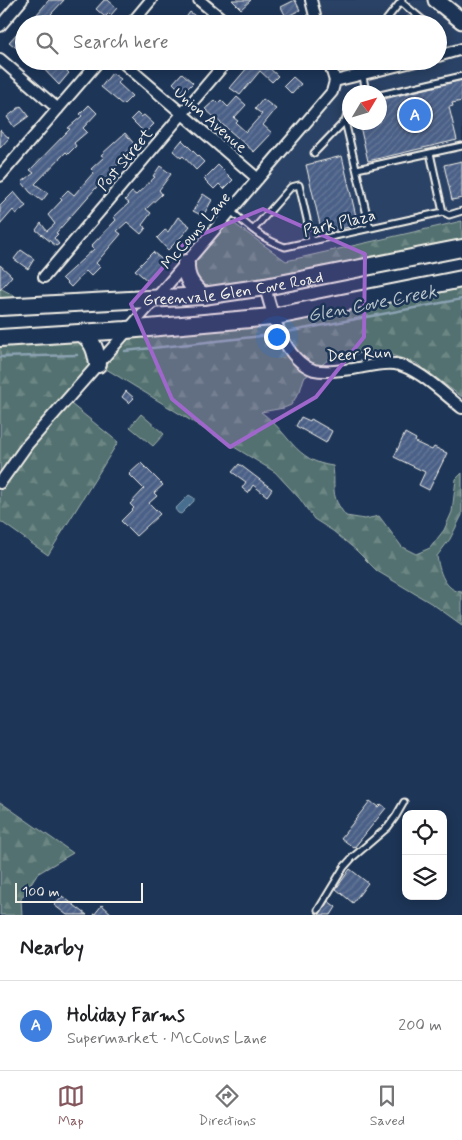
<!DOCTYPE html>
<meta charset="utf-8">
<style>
body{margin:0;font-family:Mynerve,sans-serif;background:#f2f2f2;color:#202124}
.controls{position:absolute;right:15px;bottom:15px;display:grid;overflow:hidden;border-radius:10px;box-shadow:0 2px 12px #0003}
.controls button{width:45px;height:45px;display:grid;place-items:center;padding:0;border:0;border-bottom:1px solid #e0e0e0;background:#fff;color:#202124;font:25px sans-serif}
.compass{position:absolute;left:342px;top:85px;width:45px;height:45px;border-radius:50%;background:#fff;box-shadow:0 2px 12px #0003;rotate:52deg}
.scale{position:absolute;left:15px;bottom:12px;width:128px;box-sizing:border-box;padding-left:5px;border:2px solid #f4f1e8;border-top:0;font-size:14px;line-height:18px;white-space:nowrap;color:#f4f1e8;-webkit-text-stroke:4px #1d3557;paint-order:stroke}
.you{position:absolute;left:276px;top:336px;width:18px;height:18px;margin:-12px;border:4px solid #fff;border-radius:50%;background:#1a73e8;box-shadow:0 0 0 8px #1a73e833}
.badge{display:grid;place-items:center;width:32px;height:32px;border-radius:50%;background:#84575d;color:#fff;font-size:16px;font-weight:700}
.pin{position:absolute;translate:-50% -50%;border:2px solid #fff;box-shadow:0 1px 5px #0006}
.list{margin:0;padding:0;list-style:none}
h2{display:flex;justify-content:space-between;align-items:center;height:65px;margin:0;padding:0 20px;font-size:21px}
h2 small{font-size:16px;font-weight:400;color:#757577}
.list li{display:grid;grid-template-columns:32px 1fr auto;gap:15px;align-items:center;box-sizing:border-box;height:90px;padding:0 20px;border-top:1px solid #e0e0e0}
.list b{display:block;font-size:19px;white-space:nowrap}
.list p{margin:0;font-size:16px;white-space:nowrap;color:#757577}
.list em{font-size:16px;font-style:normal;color:#757577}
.icon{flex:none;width:28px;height:28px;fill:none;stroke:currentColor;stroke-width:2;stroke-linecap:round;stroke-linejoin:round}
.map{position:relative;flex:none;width:462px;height:915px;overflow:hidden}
.search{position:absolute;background:#fff;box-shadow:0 2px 12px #0003;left:15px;right:15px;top:15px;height:55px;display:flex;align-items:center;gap:12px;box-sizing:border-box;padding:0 18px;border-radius:28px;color:#757577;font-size:19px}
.sheet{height:155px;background:#fff}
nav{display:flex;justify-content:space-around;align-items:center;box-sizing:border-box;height:70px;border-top:1px solid #e0e0e0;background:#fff;font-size:14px;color:#757577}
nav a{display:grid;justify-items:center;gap:2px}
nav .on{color:#84575d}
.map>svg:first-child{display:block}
.built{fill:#2b4265;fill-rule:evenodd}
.green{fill:#527170;stroke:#a3b1ac}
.forest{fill:url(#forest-firs);stroke:#a3b1ac}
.water{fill:#476e8f;stroke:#8ca2b3}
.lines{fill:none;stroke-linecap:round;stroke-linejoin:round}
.stream{stroke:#8ca2b3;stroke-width:2.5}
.building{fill:url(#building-hatch);stroke:#f4f1e8}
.lane-casing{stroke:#f4f1e8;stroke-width:9}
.street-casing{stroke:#f4f1e8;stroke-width:14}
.secondary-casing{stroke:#f4f1e8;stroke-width:19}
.primary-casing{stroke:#f4f1e8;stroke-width:20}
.lane{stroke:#1d3557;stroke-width:5}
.street{stroke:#1d3557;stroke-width:10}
.secondary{stroke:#1d3557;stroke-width:15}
.primary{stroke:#1d3557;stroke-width:16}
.marked{fill:#9f67cb;fill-opacity:0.2;stroke:#9f67cb;stroke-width:4;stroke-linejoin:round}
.labels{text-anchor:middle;stroke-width:5;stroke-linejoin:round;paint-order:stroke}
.street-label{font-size:16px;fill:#f4f1e8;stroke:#1d3557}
.water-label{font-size:18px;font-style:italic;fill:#b7c3c9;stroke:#1d3557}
</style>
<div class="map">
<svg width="462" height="915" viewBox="0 0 462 915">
<defs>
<pattern id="forest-firs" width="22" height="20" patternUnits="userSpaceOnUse" patternTransform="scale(1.25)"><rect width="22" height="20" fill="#527170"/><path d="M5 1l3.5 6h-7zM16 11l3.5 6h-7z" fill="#6c8684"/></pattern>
<pattern id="building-hatch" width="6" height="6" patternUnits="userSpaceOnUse" patternTransform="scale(1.25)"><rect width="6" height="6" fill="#4b6187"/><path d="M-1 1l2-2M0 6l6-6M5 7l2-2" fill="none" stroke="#667898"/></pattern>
</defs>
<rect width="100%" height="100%" fill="#1d3557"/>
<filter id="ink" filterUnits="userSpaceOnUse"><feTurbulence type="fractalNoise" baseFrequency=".02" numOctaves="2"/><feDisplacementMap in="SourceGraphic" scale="10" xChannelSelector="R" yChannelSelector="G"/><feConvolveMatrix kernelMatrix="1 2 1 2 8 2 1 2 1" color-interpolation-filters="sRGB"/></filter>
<g filter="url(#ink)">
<path class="built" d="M311,0H462V221L286,261L225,217L332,92L329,61H438V24H317ZM350,92H380V122H350Z"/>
<path class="green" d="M141,414L164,434L153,446L130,427Z"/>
<path class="forest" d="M225,217L286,261L462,221V248L203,296L184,265Z
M462,281V397L416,363L382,352L355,354L328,360L304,378L300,391L291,405L284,408L261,412C290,433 294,461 333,466C336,491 329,494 346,516L365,519L379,516L402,547L416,554L430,548L444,530L452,512L456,479L462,473V515L450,539L437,556C439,571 445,591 462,592V625L434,605L377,571L356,550L333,531L314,519L300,499L275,472L98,364L66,400L118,442L48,555L0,521V338L81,333L97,357L126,330Z
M0,288L32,305L0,307Z
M0,802L73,853L37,874L21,899L22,915H0Z"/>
<path class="water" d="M189,495L194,498V501L181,514L178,513L175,509Z"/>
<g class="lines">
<path class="stream" d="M287,332L462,299
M125,351L270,335
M0,357L77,355"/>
</g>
<path class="building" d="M49,0H64L51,14L61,24H35L31,21Z
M104,0H108L117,8L111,15L109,13L105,17L96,9Z
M232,0H251L241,9Z
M295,0L300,10L286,17L281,7Z
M190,12L199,19L195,24H181Z
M262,15L270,24H251Z
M408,16L418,24H402Z
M20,30L24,34V54L9,42Z
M36,61H56L69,73L59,85Z
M253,61H272L267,66L278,76L272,82L260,71L240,95L230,88Z
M112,73L121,79L118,83L132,96L123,105L101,87Z
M182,73L193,83L183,93L173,83Z
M293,77L301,84L292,94L284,86Z
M462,80V101L452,103L453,106L449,107L457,140L368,161L359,122H380V100Z
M237,97L246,105L234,118L238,121L236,123L246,132L262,114L255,109L263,99L276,109L263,125L272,133L254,152L205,109L215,100L218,103L221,100L228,107Z
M89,105L97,113L83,128L87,132L74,143L76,146L68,154L66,152L35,184L48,193L42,201L30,192L22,182L34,173L30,170L70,129L68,128L82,116L80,114Z
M21,106L29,116L14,127L7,117Z
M137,113L141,117L144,115L154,124L145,133L131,119Z
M0,130L9,138L0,148Z
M125,133L135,145L120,158L122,160L110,173L111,174L103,182L102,181L56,233L58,234L54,238L59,244L56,246L36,230L41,223L47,231L55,224L48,215L62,200L60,198L68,190L74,195L94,172L91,169L104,157L101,155Z
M182,140L204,162L196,170L183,156L181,158L173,151Z
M342,156L358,225L322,233L306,165Z
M462,161V198L452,200L444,165Z
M218,165L233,180L224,189L219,184L214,189L204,179Z
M160,166L171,174L159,190L162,194L146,209L151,213L142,225L146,228L141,234L127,222L117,231L121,234L96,263L100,267L91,276L86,271L71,287L62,278L94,249L91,246L116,220L114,217L129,203L125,200L132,192L136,195L155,177L153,176Z
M14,192L26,206L16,214L13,210L0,225V206Z
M203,194L212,200L203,216L193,211Z
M178,217L190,226L183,235L168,250L157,238L165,230L168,232Z
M21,250L34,259L28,269L14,259Z
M153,252L165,262L148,281L135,270Z
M0,265L12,276L0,290Z
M126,391L134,398L129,403L122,397Z
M301,417L310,421L311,419L332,431L326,443L296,426Z
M405,433L416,439L415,442L432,450L434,447L447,453L429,490L419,485L425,472L394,457Z
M141,463L163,485L154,493L157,496L149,503L160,514L136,536L121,521L134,508L130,504L144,489L129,474Z
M239,464L272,489L267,496L253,485L248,493L242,488L246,482L232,472Z
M370,801L378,807L381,804L386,808L354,848L341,838Z
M350,869L368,883L353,903L336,889Z
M62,896L87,915H67L54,905Z
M328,901L336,907L331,915H319Z
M102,905L113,915H94Z"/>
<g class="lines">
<defs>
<path id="lane" d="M401,2L424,21L422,24
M383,24L402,0
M360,61L366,92
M380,95L462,76
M350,105L345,121L370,228
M314,153L345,121
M430,153L462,146
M357,169L430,153L443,212
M231,211C249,227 262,239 285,247L443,212L449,215L462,211
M253,230L291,187L299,185L312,241
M318,910L344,867L353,857L388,827L396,816L404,802"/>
<path id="street" d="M199,0L228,24
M311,0L317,24
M131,24L151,0
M0,26L22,0
M438,56L462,49
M0,59L58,109
M121,61L258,179
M329,61L335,81
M335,81L416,61
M0,176L99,61
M44,277L227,61
M265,287C272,314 284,360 314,370C326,373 341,370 353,369C366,367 381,362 395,364C417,367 444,394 462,408
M0,483L27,445L157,297L332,92L335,81"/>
<path id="secondary" d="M436,0L462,21"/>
<g id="primary">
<path d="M186,263C185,278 192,287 203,296"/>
<path id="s1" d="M0,307L203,296L265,287L462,248"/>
<path d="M81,333C93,340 96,351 98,364"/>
<path d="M0,338L126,330L272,317L462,279"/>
</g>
</defs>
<use href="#lane" class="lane-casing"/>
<use href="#street" class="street-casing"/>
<use href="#secondary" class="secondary-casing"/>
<use href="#primary" class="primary-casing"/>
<use href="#lane" class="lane"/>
<use href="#street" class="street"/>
<use href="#secondary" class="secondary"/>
<use href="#primary" class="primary"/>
</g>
</g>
<path class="marked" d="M263,209L365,254L364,337L316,397L230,447L172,399L131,304L186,241Z"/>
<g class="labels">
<g class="street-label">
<text transform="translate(211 119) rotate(41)" y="6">Union Avenue</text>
<text transform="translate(124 159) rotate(-50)" y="6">Post Street</text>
<text transform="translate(339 222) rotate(-13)" y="6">Park Plaza</text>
<text transform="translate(195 230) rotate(-49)" y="6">McCouns Lane</text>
<text dy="6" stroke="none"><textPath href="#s1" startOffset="234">Greenvale Glen Cove Road</textPath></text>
<text transform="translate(359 353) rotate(-4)" y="6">Deer Run</text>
</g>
<g class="water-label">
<text transform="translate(372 303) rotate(-11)" y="6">Glen Cove Creek</text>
</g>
</g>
</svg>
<div class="controls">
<button><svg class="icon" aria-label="locate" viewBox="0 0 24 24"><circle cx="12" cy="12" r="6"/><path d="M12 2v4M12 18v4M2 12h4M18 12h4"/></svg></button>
<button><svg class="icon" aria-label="layers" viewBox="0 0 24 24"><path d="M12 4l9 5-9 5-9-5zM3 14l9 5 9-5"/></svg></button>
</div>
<svg class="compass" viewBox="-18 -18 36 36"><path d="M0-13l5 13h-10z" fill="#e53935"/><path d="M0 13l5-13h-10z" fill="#757577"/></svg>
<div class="scale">100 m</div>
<div class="you"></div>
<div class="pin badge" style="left:415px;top:115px;background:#3f7fe0">A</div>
<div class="search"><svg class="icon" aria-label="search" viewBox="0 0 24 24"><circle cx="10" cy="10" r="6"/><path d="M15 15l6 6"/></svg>Search here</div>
</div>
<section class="sheet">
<h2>Nearby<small></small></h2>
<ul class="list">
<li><span class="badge" style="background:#3f7fe0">A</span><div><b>Holiday Farms</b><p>Supermarket · McCouns Lane</p></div><em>200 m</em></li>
</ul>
</section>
<nav>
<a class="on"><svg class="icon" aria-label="map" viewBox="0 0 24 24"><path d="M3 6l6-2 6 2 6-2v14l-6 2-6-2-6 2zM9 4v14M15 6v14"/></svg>Map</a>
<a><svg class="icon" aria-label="directions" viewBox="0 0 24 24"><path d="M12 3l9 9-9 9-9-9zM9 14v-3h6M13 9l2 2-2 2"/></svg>Directions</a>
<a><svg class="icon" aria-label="saved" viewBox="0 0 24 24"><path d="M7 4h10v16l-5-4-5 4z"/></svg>Saved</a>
</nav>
